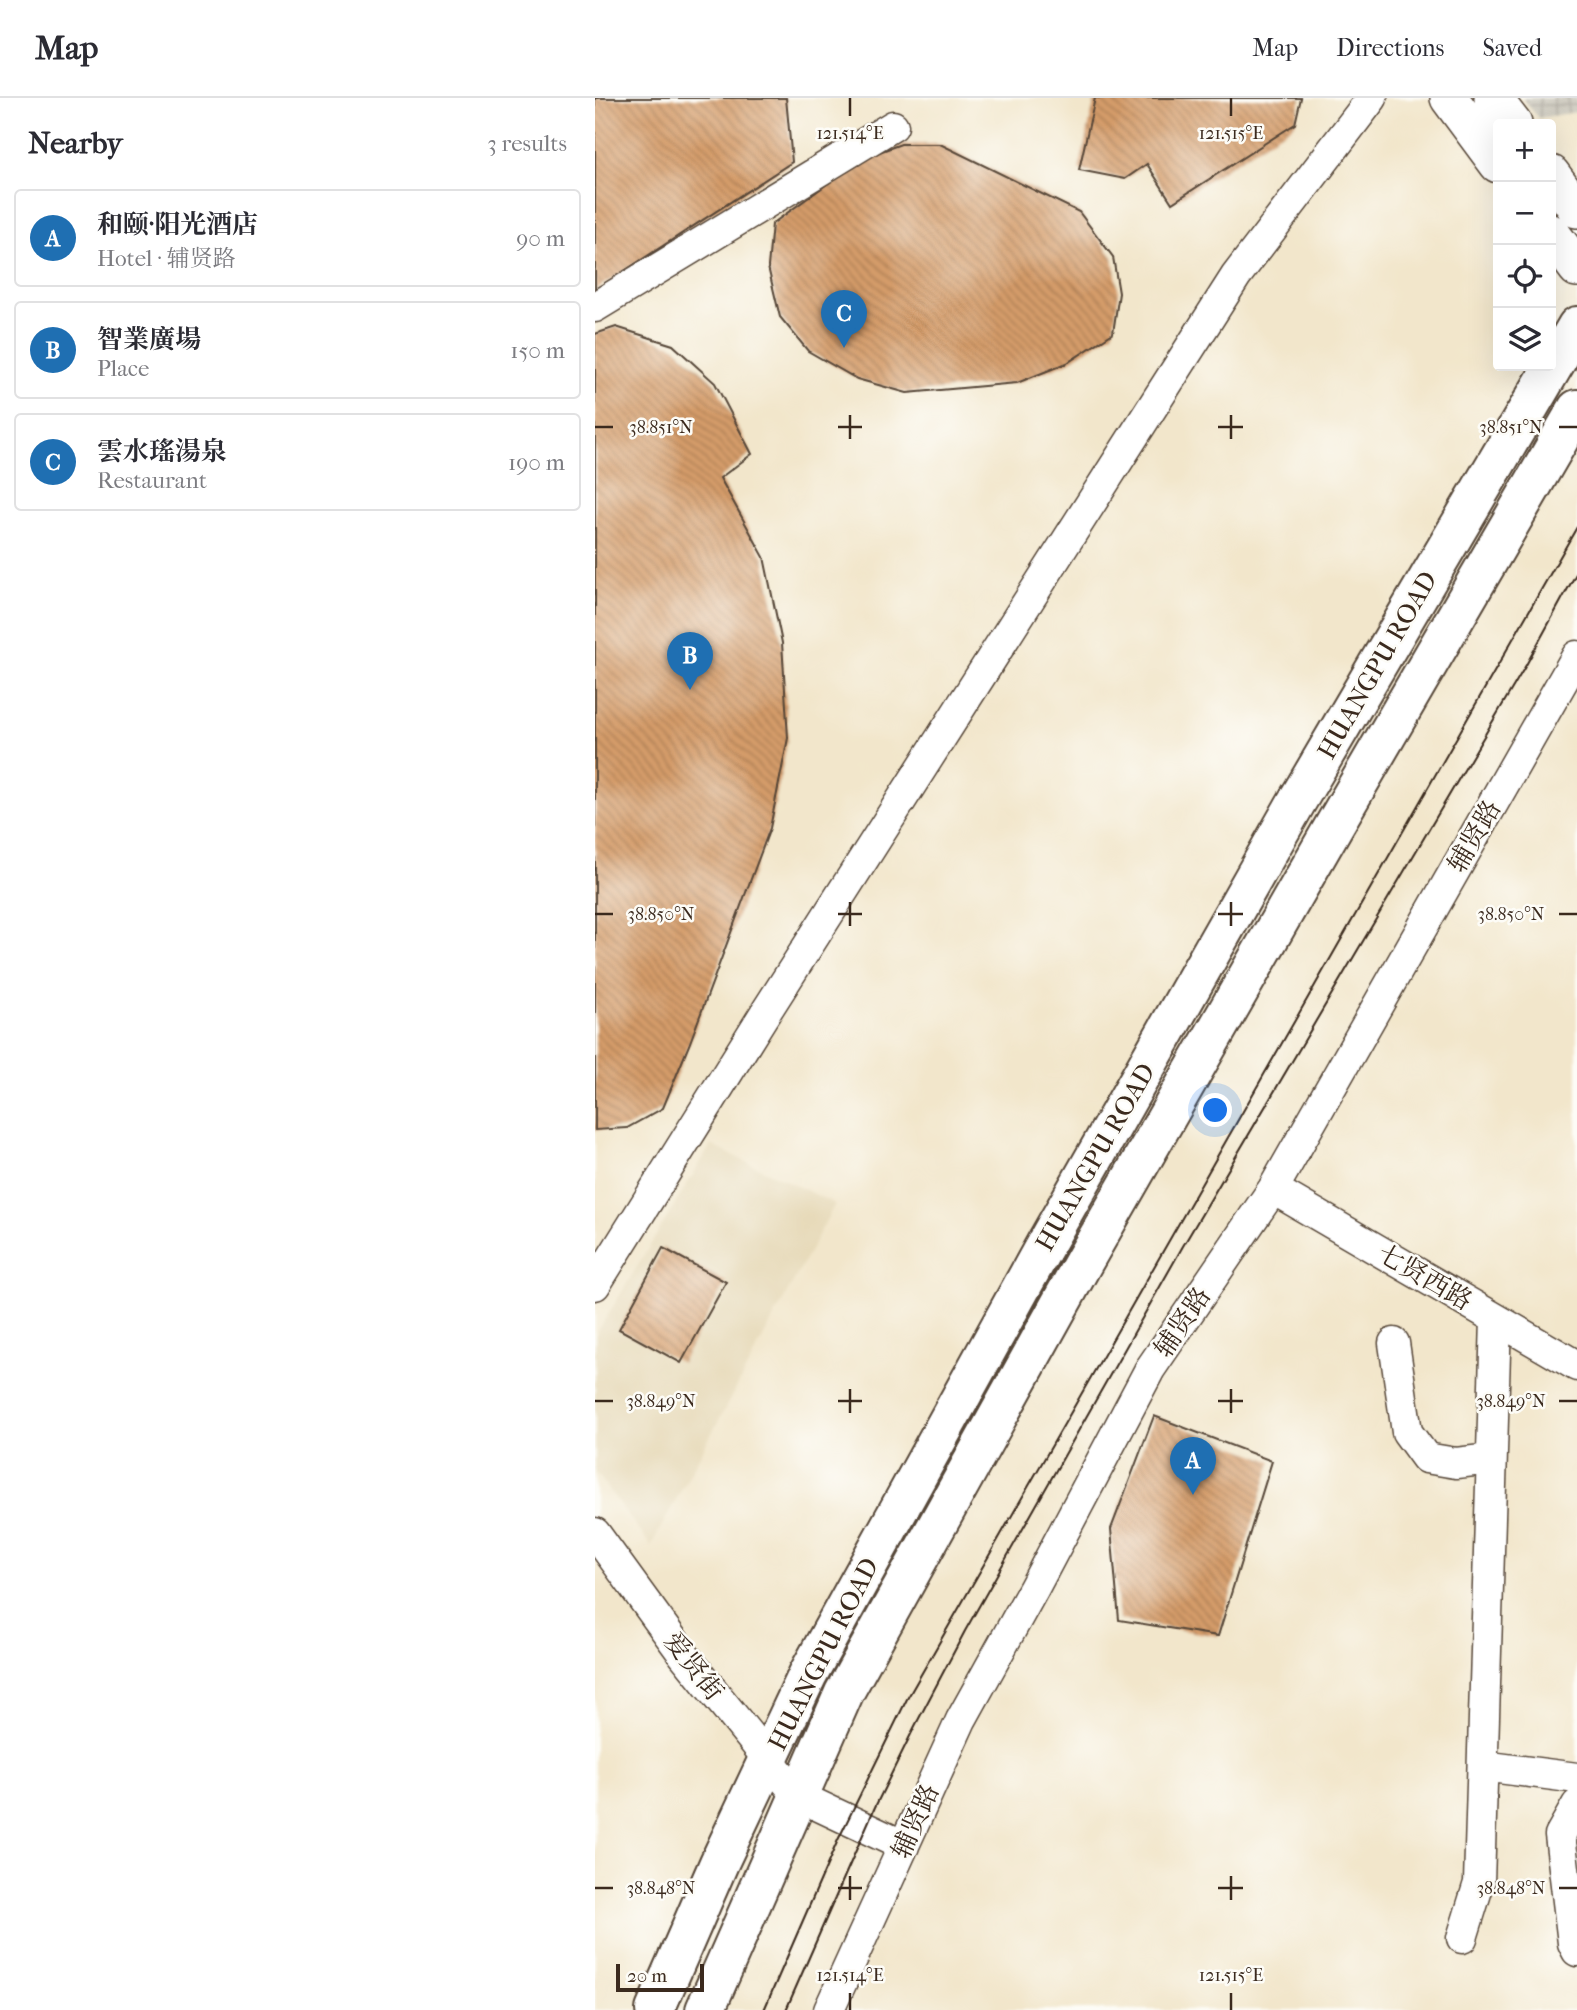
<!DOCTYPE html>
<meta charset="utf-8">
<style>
body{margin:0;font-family:"IM FELL French Canon","Noto Serif SC",serif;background:#f7f7f7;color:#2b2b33}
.controls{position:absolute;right:21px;top:21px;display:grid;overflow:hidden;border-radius:7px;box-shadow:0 7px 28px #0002}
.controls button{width:63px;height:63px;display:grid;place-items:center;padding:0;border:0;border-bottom:2px solid #e1e1e2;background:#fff;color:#2b2b33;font:35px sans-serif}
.scale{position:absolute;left:21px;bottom:18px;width:88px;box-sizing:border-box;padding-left:7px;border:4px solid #3b2a1e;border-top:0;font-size:19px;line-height:24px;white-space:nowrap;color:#3b2a1e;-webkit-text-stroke:5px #fdfcf7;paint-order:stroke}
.you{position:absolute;left:621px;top:1013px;width:24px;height:24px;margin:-18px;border:5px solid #fff;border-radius:50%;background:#1a73e8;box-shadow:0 0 0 10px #1a73e833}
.badge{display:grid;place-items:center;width:46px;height:46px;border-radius:50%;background:#1f6fb2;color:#fff;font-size:23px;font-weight:700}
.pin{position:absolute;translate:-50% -58px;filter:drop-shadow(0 2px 4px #0008)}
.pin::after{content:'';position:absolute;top:37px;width:24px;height:21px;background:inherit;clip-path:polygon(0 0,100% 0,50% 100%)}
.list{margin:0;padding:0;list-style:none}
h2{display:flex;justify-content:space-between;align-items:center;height:91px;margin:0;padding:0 28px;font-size:30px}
h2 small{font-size:23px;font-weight:400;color:#7c7c81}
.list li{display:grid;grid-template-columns:46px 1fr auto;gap:21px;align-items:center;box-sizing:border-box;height:98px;margin:0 14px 14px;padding:0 14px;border:2px solid #e1e1e2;border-radius:7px}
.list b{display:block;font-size:26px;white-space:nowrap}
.list p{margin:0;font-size:23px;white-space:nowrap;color:#7c7c81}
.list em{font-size:23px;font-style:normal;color:#7c7c81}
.icon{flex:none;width:38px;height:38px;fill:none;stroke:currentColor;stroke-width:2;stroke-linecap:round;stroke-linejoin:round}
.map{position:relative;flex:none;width:982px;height:1912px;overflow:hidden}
header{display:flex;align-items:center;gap:42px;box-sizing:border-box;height:98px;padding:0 35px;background:#fff;border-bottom:2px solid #e1e1e2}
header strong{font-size:33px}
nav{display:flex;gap:38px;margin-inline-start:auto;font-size:24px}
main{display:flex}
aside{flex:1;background:#fff}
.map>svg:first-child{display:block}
.built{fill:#e7daba}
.industrial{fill:url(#industrial-grid)}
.building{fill:url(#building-back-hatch)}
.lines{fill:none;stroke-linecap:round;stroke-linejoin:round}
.minor-casing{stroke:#564638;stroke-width:33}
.major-casing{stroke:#564638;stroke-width:40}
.highway-casing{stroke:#564638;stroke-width:42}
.minor{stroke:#fff;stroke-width:30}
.major{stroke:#fff;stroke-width:37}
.highway{stroke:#fff;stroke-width:38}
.tram{stroke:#3b2a1e;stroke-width:2}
.ticks{fill:none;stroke:#3b2a1e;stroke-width:2.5}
.labels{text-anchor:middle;stroke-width:5;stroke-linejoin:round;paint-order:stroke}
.street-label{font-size:26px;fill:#3b2a1e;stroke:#fdfcf7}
.ticks-label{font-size:18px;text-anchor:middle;fill:#3b2a1e;stroke:#fdfcf7;stroke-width:5;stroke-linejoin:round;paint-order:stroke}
</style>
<header>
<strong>Map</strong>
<nav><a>Map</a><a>Directions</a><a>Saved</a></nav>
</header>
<main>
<aside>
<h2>Nearby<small>3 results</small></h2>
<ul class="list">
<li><span class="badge">A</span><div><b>和颐·阳光酒店</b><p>Hotel · 辅贤路</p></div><em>90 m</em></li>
<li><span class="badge">B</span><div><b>智業廣場</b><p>Place</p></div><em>150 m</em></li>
<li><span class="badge">C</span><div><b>雲水瑤湯泉</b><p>Restaurant</p></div><em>190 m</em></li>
</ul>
</aside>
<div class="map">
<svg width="982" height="1912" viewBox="0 0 982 1912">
<defs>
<pattern id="industrial-grid" width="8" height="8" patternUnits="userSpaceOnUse" patternTransform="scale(1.75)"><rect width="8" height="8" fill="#c8c4b8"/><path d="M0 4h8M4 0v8" fill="none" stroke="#a49f95"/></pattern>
<pattern id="building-back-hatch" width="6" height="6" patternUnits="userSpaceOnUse" patternTransform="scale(1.75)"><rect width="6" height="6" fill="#d49b69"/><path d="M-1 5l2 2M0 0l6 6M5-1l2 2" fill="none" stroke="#ad7f56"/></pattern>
</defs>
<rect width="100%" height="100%" fill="#fdfcf7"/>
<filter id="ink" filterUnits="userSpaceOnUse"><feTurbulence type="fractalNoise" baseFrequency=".0143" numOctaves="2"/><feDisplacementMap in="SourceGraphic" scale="14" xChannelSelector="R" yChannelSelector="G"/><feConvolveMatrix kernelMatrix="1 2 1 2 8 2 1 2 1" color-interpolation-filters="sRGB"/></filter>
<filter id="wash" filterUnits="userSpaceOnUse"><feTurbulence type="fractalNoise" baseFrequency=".00686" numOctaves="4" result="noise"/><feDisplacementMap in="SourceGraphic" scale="28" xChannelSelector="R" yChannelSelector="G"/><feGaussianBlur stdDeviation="1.57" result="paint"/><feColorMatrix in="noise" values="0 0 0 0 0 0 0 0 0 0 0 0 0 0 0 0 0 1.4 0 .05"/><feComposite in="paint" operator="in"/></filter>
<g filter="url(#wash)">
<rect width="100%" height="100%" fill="#f2e6cb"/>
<path class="built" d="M116,1047L240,1106L56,1448L0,1373V1238Z"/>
<path class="industrial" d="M927,0H982V14L943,20Z"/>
<g id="blocks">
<path class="building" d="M0,0H191L197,64L0,192Z
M500,0H706L700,26L577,105L552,66L530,81L484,72Z
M306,46H345L484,114L518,159L524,195L518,235L472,265L422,285L312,295L262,281L213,253L185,219L173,169L177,126L268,60Z
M21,229L78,247L120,285L157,356L125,380L169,459L187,545L193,640L175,730L94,947L68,1010L32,1030L0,1032V236Z
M68,1150L131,1184L86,1265L24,1231Z
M559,1318L677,1363L623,1538L524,1522L516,1431Z"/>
</g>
</g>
<g filter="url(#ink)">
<use href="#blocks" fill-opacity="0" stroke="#564638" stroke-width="2"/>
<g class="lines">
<defs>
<path id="minor" d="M0,209L298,28
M678,1091L982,1268
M0,1187L167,920L641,178L777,0
M799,1245L812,1334L831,1360L861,1365L896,1361
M0,1435L88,1556L203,1698L309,1748
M888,1668L982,1680
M982,1707L965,1737L978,1845L982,1853
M867,1840L884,1785L901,1221
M234,1912L366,1622L439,1490L555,1271L678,1091L982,558"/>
<path id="major" d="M854,0L903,66
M898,0L918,26
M956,76L982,111
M956,135L982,170"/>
<path id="highway" d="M60,1912L124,1765L213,1576L451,1145L701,705L982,228
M110,1912L249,1595L488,1165L740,726L982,311"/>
</defs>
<use href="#minor" class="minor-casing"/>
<use href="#major" class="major-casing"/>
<use href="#highway" class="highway-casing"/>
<use href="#minor" class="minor"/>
<use href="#major" class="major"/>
<use href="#highway" class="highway"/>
<path class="tram" d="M169,1912L243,1742L312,1601L982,429
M191,1912L280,1709L320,1628L370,1533L588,1148L931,567L982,474"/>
</g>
</g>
<path class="ticks" d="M255,0V18M636,0V18M255,317V341M636,317V341M0,329H18M243,329H267M623,329H648M964,329H982M255,804V828M636,804V828M0,816H18M243,816H267M623,816H648M964,816H982M255,1291V1315M636,1291V1315M0,1303H18M243,1303H267M623,1303H648M964,1303H982M255,1778V1802M636,1778V1802M0,1790H18M243,1790H267M623,1790H648M964,1790H982M255,1895V1912M636,1895V1912"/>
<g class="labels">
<g class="street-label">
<text transform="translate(782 567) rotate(-60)" y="9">HUANGPU ROAD</text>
<text transform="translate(879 738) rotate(-60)" y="9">辅贤路</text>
<text transform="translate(500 1059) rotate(-60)" y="9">HUANGPU ROAD</text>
<text transform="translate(830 1179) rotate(30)" y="9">七贤西路</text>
<text transform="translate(587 1224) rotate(-56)" y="9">辅贤路</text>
<text transform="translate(228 1556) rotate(-63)" y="9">HUANGPU ROAD</text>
<text transform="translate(99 1568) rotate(52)" y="9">爱贤街</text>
<text transform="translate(320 1723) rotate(-66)" y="9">辅贤路</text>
</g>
</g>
<g class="ticks-label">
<text x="255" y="41">121.514°E</text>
<text x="636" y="41">121.515°E</text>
<text x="66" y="335">38.851°N</text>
<text x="916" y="335">38.851°N</text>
<text x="66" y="822">38.850°N</text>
<text x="916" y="822">38.850°N</text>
<text x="66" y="1309">38.849°N</text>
<text x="916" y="1309">38.849°N</text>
<text x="66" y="1796">38.848°N</text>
<text x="916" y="1796">38.848°N</text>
<text x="255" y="1883">121.514°E</text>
<text x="636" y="1883">121.515°E</text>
</g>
</svg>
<div class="controls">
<button>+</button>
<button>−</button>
<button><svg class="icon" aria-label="locate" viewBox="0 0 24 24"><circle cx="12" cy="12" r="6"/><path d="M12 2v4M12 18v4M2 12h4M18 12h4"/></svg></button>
<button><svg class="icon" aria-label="layers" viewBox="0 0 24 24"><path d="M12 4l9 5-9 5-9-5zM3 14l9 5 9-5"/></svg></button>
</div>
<div class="scale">20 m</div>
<div class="you"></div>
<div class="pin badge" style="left:598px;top:1397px">A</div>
<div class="pin badge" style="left:95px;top:592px">B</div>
<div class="pin badge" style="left:249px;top:250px">C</div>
</div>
</main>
